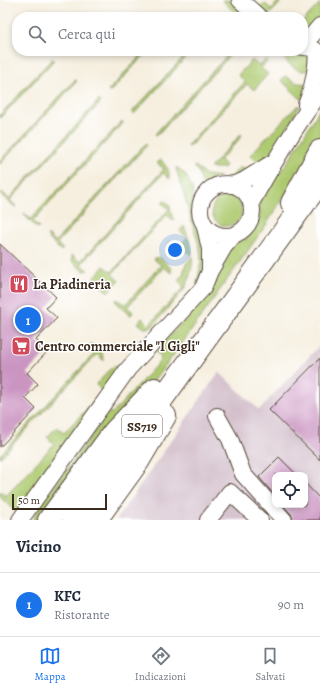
<!DOCTYPE html>
<html lang="it">
<style>
body{margin:0;font-family:Alegreya,serif;background:#f2f2f3;color:#1f2937}
.controls{position:absolute;right:12px;bottom:12px;display:grid;overflow:hidden;border-radius:8px;box-shadow:0 2px 6px #0003}
.controls button{width:36px;height:36px;display:grid;place-items:center;padding:0;border:0;border-bottom:1px solid #e0e1e3;background:#fff;color:#1f2937;font:20px sans-serif}
.scale{position:absolute;left:12px;bottom:10px;width:95px;box-sizing:border-box;padding-left:4px;border:2px solid #3b2a1e;border-top:0;font-size:11px;line-height:14px;white-space:nowrap;color:#3b2a1e;-webkit-text-stroke:3px #fff;paint-order:stroke}
.you{position:absolute;left:175px;top:250px;width:14px;height:14px;margin:-10px;border:3px solid #fff;border-radius:50%;background:#1a73e8;box-shadow:0 0 0 6px #1a73e833}
.badge{display:grid;place-items:center;width:26px;height:26px;border-radius:50%;background:#1a73e8;color:#fff;font-size:13px;font-weight:700}
.pin{position:absolute;translate:-50% -50%;border:2px solid #fff;box-shadow:0 1px 4px #0006}
.list{margin:0;padding:0;list-style:none}
h2{display:flex;justify-content:space-between;align-items:center;height:52px;margin:0;padding:0 16px;font-size:17px}
h2 small{font-size:13px;font-weight:400;color:#747a83}
.list li{display:grid;grid-template-columns:26px 1fr auto;gap:12px;align-items:center;box-sizing:border-box;height:64px;padding:0 16px;border-top:1px solid #e0e1e3}
.list b{display:block;font-size:15px;white-space:nowrap}
.list p{margin:0;font-size:13px;white-space:nowrap;color:#747a83}
.list em{font-size:13px;font-style:normal;color:#747a83}
.icon{flex:none;width:22px;height:22px;fill:none;stroke:currentColor;stroke-width:2;stroke-linecap:round;stroke-linejoin:round}
.map{position:relative;flex:none;width:320px;height:520px;overflow:hidden}
.search{position:absolute;background:#fff;box-shadow:0 2px 6px #0003;left:12px;right:12px;top:12px;height:44px;display:flex;align-items:center;gap:10px;box-sizing:border-box;padding:0 14px;border-radius:16px;color:#747a83;font-size:15px}
.sheet{height:116px;background:#fff}
nav{display:flex;justify-content:space-around;align-items:center;box-sizing:border-box;height:56px;border-top:1px solid #e0e1e3;background:#fff;font-size:11px;color:#747a83}
nav a{display:grid;justify-items:center;gap:2px}
nav .on{color:#1a73e8}
.map>svg:first-child{display:block}
.industrial{fill:#d1bdc9;fill-rule:evenodd}
.green{fill:#aeca71;stroke:#747a48}
.building{fill:#cb95c2}
.lines{fill:none;stroke-linecap:round;stroke-linejoin:round}
.minor-casing{stroke:#57483b;stroke-width:18}
.highway-casing{stroke:#57483b;stroke-width:24}
.minor{stroke:#fff;stroke-width:16}
.highway{stroke:#fff;stroke-width:22}
.labels{text-anchor:middle;stroke-width:3;stroke-linejoin:round;paint-order:stroke}
.shield{fill:#fff;stroke:#766a62;stroke-width:1}
.shield-label{font-size:13px;font-weight:bold;fill:#3b2a1e}
.poi-label{font-size:14px;font-weight:bold;fill:#3b2a1e;stroke:#fff;text-anchor:start}
</style>
<div class="map">
<svg width="320" height="520" viewBox="0 0 320 520">
<rect width="100%" height="100%" fill="#fff"/>
<filter id="ink" filterUnits="userSpaceOnUse"><feTurbulence type="fractalNoise" baseFrequency=".025" numOctaves="2"/><feDisplacementMap in="SourceGraphic" scale="8" xChannelSelector="R" yChannelSelector="G"/><feConvolveMatrix kernelMatrix="1 2 1 2 8 2 1 2 1" color-interpolation-filters="sRGB"/></filter>
<filter id="wash" filterUnits="userSpaceOnUse"><feTurbulence type="fractalNoise" baseFrequency=".012" numOctaves="4" result="noise"/><feDisplacementMap in="SourceGraphic" scale="16" xChannelSelector="R" yChannelSelector="G"/><feGaussianBlur stdDeviation="0.9" result="paint"/><feColorMatrix in="noise" values="0 0 0 0 0 0 0 0 0 0 0 0 0 0 0 0 0 1.4 0 .05"/><feComposite in="paint" operator="in"/></filter>
<g filter="url(#wash)">
<rect width="100%" height="100%" fill="#f6efdf"/>
<path class="industrial" d="M320,345V520H116L219,372L259,410ZM275,475H305V505H275Z"/>
<path class="green" d="M222,0H231L243,11L238,16Z
M280,0H283L267,17L259,8L264,3L271,9Z
M320,3V20L303,40V21Z
M145,51H148L110,92L108,91Z
M189,51H192L134,114L132,112Z
M231,51H234L157,135L155,134Z
M276,51C287,51 298,53 309,52L311,69C298,77 285,59 276,51Z
M52,59L54,60L0,118V115Z
M266,59L268,61L261,68L268,74L254,90L247,84L189,147L187,146L245,82L238,75L252,60L259,66Z
M285,76L297,83L308,84L302,100L281,80Z
M75,80L77,81L0,164V161Z
M99,100L101,102L10,200L17,207L14,206L1,195L2,192L9,199Z
M298,105L299,107C286,129 263,180 232,176L241,166L248,172L257,162L250,155Z
M320,109V139L266,225L176,352L43,520H33L38,509L108,413L109,412L113,413L160,361L161,356L155,352L156,351L209,292L216,278L225,254L231,245L247,238L256,227L260,213L259,202L272,182L291,157Z
M122,121L123,123L33,221L40,228L36,227L24,215V213L31,219Z
M241,134L242,136L220,160L226,166L224,168H210Z
M145,144L147,145L57,243L63,250H60L48,238V235L55,242Z
M161,160L168,169L170,179L163,173L81,264L88,270L83,271L72,261V255L80,262L164,169L157,163Z
M194,166H195L206,175L220,177L203,185L202,184L199,173Z
M177,167L185,174L192,187L193,194V220L202,237L207,261L197,284L201,261L200,249L176,168Z
M212 211a15 15 0 1 1 30 0a15 15 0 1 1-30 0Z
M165,201L169,204L174,221L167,215L112,274L119,281L108,292L93,279L104,266L112,272L169,209L162,203Z
M184,226C194,250 196,264 185,288L151,328H144L138,323L142,318L149,325L184,287L178,280L183,274L186,264L192,256L182,247L175,254L168,246L170,242L177,248L187,238L180,231Z
M157,257L160,258L171,268V273L164,267L127,307L133,312L131,315L129,314L116,302V300L117,299L125,305L161,265L154,259Z
M91,344C97,346 104,354 104,361L97,354L0,458V455L94,354L87,347Z
M115,366L118,368L117,374L20,510L15,512L0,497V491L6,496L54,444L47,437L57,427L64,433L103,392L96,385L111,368Z"/>
<g id="blocks">
<path class="building" d="M0,244L56,297L46,308L57,318L36,340L48,351L27,373L38,384L25,398L36,409L0,447Z
M320,358V460L269,410Z
M279,457L297,475H275V496L259,477Z
M305,483L320,499V520H293L291,514L283,505H305Z"/>
</g>
</g>
<g filter="url(#ink)">
<use href="#blocks" fill-opacity="0" stroke="#57483b" stroke-width="1"/>
<g class="lines">
<defs>
<path id="minor" d="M240,0L259,17
M303,46L320,26
M303,47C307,47 312,48 315,50C320,58 311,94 306,105
M200 210a26 26 0 1 1 52 0a26 26 0 1 1-52 0Z
M231,185L243,181L272,163
M251,203C272,165 294,128 320,93
M205,227L210,249V271
M217,416L230,439L243,474L284,520
M20,520L128,369L203,288L210,271L224,247L234,235
M208,520L230,492L260,520"/>
<path id="highway" d="M292,203L320,151
M49,520L114,432L155,389
M74,520L320,182
M96,520L139,460L165,416"/>
</defs>
<use href="#minor" class="minor-casing"/>
<use href="#highway" class="highway-casing"/>
<use href="#minor" class="minor"/>
<use href="#highway" class="highway"/>
</g>
</g>
<defs>
<symbol id="restaurant-square" viewBox="-11 -11 22 22"><rect x="-9" y="-9" width="18" height="18" rx="4" fill="#d1495b" stroke="#fff"/><path d="M-5-6h1v4h1v-4h1v4h1v-4h1v5L-1.5 .5V6h-2V.5L-5-1ZM5-6V6H3V1.5H1.5Q1.5-4 5-6Z" fill="#fff"/></symbol>
<symbol id="supermarket-square" viewBox="-11 -11 22 22"><rect x="-9" y="-9" width="18" height="18" rx="4" fill="#d1495b" stroke="#fff"/><path d="M-6-5.5h2.5l.6 2H6L4.5 2H-2.5L-4.4-4H-6ZM-1.5 3.2a1.3 1.3 0 1 0 .1 0ZM3 3.2a1.3 1.3 0 1 0 .1 0Z" fill="#fff"/></symbol>
</defs>
<g fill-rule="evenodd">
<use href="#restaurant-square" x="8" y="273" width="22" height="22"/>
<use href="#supermarket-square" x="10" y="335" width="22" height="22"/>
</g>
<g class="labels">
<rect class="shield" x="122" y="415" width="40" height="22" rx="3"/>
<g class="shield-label">
<text x="142" y="431">SS719</text>
</g>
<g class="poi-label">
<text x="33" y="289">La Piadineria</text>
<text x="35" y="351">Centro commerciale "I Gigli"</text>
</g>
</g>
</svg>
<div class="controls">
<button><svg class="icon" aria-label="locate" viewBox="0 0 24 24"><circle cx="12" cy="12" r="6"/><path d="M12 2v4M12 18v4M2 12h4M18 12h4"/></svg></button>
</div>
<div class="scale">50 m</div>
<div class="you"></div>
<div class="pin badge" style="left:28px;top:320px">1</div>
<div class="search"><svg class="icon" aria-label="search" viewBox="0 0 24 24"><circle cx="10" cy="10" r="6"/><path d="M15 15l6 6"/></svg>Cerca qui</div>
</div>
<section class="sheet">
<h2>Vicino<small></small></h2>
<ul class="list">
<li><span class="badge">1</span><div><b>KFC</b><p>Ristorante</p></div><em>90 m</em></li>
</ul>
</section>
<nav>
<a class="on"><svg class="icon" aria-label="map" viewBox="0 0 24 24"><path d="M3 6l6-2 6 2 6-2v14l-6 2-6-2-6 2zM9 4v14M15 6v14"/></svg>Mappa</a>
<a><svg class="icon" aria-label="directions" viewBox="0 0 24 24"><path d="M12 3l9 9-9 9-9-9zM9 14v-3h6M13 9l2 2-2 2"/></svg>Indicazioni</a>
<a><svg class="icon" aria-label="saved" viewBox="0 0 24 24"><path d="M7 4h10v16l-5-4-5 4z"/></svg>Salvati</a>
</nav>
